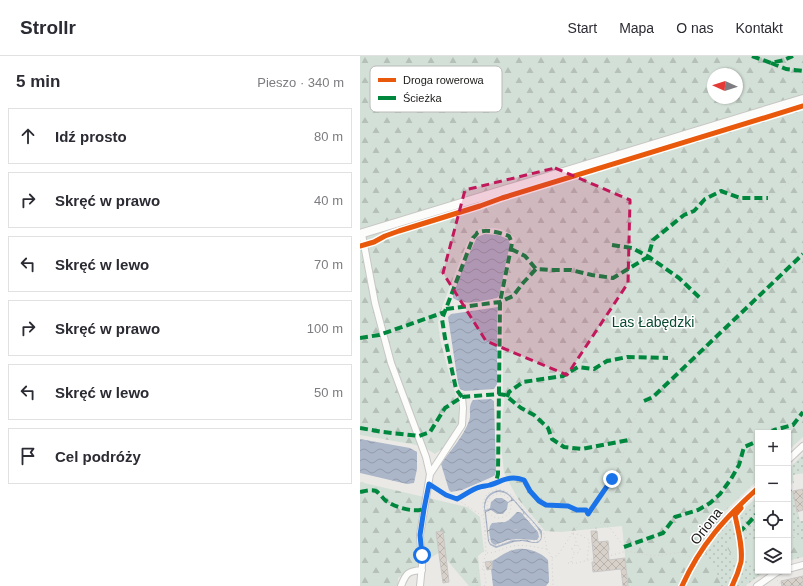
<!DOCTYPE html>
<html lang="pl">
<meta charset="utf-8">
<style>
body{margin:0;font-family:Arial,sans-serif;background:#f7f7f7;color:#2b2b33}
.controls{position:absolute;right:12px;bottom:12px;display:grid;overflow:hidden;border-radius:0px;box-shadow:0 1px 3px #0004}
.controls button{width:36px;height:36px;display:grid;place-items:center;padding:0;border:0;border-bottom:1px solid #e1e1e2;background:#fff;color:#2b2b33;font:20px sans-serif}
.compass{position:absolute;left:347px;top:12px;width:36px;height:36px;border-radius:50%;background:#fff;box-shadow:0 1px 3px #0004;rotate:273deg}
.stop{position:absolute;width:12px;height:12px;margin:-9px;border:3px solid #1a73e8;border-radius:50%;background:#fff}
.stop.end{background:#1a73e8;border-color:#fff;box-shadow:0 1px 4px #0008}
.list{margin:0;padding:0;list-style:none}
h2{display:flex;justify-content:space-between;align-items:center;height:52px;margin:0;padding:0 16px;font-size:17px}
h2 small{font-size:13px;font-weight:400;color:#7c7c81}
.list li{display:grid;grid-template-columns:26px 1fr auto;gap:12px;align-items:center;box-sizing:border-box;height:56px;margin:0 8px 8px;padding:0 8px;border:1px solid #e1e1e2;border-radius:0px}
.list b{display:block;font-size:15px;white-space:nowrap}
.list em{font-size:13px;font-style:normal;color:#7c7c81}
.icon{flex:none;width:22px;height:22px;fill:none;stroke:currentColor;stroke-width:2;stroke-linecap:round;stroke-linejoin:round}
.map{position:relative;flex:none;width:443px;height:530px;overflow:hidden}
header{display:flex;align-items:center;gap:24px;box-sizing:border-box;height:56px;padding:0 20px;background:#fff;border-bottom:1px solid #e1e1e2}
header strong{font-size:19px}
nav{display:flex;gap:22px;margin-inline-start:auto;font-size:14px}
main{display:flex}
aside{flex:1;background:#fff}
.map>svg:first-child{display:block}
.green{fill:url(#green-dots)}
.forest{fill:url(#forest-firs);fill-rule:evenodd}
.pitch{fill:#d3e0d7}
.water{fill:url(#water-waves);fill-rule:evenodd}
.building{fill:url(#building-cross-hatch);stroke:#c9c7c6}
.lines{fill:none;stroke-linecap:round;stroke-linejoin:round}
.minor-casing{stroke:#c7c6c4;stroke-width:8}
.major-casing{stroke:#c7c6c4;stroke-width:10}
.path{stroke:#d2d1d0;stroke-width:1;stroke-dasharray:1 3;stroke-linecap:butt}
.minor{stroke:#fcfcfb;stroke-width:6}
.major{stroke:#fcfcfb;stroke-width:8}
.quiet{stroke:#00873e;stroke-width:4;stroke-dasharray:8 4;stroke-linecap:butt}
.cycleway-casing{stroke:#fff;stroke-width:8}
.cycleway{stroke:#e8590c;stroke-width:5}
.route{stroke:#1a73e8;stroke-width:5}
.marked{fill:#c2185b;fill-opacity:0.2;stroke:#c2185b;stroke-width:3;stroke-dasharray:8 5;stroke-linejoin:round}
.labels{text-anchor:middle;stroke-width:3;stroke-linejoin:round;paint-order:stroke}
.park-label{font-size:14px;fill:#08492f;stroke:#fff}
.street-label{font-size:14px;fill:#1a1917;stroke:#fff}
.key{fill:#fff;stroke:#babab9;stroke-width:1}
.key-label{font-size:11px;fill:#1a1917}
</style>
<header>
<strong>Strollr</strong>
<nav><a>Start</a><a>Mapa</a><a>O nas</a><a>Kontakt</a></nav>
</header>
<main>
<aside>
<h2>5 min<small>Pieszo · 340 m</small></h2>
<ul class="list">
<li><svg class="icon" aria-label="ahead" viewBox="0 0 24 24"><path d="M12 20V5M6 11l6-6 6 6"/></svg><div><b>Idź prosto</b></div><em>80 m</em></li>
<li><svg class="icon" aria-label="right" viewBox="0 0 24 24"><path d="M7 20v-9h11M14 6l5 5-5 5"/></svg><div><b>Skręć w prawo</b></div><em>40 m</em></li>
<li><svg class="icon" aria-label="left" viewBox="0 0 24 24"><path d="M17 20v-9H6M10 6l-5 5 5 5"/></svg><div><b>Skręć w lewo</b></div><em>70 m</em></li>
<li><svg class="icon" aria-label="right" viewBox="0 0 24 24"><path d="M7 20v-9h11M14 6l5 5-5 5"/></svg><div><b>Skręć w prawo</b></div><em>100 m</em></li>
<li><svg class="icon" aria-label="left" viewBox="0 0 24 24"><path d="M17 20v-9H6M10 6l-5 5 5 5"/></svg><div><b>Skręć w lewo</b></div><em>50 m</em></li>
<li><svg class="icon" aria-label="arrive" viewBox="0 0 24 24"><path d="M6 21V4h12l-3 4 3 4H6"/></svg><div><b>Cel podróży</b></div></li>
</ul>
</aside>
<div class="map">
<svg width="443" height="530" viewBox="0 0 443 530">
<defs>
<pattern id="green-dots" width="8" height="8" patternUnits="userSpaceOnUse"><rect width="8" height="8" fill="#d3e0d7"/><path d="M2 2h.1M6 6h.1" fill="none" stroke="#b5c0b8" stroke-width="1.8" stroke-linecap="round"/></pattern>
<pattern id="forest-firs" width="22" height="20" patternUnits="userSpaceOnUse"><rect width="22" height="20" fill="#d3e0d7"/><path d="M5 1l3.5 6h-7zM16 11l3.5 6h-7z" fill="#b5c0b8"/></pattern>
<pattern id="water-waves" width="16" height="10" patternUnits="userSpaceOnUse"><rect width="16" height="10" fill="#abb6c9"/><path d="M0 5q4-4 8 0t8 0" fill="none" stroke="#939cac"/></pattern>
<pattern id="building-cross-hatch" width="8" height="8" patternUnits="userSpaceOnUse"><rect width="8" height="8" fill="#d7d1ca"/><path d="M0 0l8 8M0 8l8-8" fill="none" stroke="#b8b3ad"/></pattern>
</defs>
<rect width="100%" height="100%" fill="#ebe9e6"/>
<path class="green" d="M443,399V417L433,419L434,427L430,428L431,435H433L440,465H443V501L428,505V413Z
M398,440V515H406L385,530H327L344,499L358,478L373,462L377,460Z"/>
<path class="forest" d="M0,0H443V381L428,395V377H398V424L363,457L345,499L351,506L361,526L360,530H268L262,470L201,476L185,475L158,443L144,417L140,380L145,339L143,334V244L155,182C142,171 136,171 119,173L107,187L82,251L78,266L80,283L87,310L98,347L100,363L92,379L82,393L75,398L62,390L0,379ZM353,18H377V42H353Z
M0,426L107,451L120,461L124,495L118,500L121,530H109L80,496L38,522V530H0Z
M376,481L378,482C379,491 381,498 379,506L371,501V498L366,490L373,483Z
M438,481L441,488L443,489V499L429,502L428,490L433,482Z"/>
<path class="pitch" d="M398,483V508L388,510L383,485Z"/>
<path class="water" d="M125,178L138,179L148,183L150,188L139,240L137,242C124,244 105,251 93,242V239L104,209L117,181Z
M138,251L137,263V328L134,333L105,335L100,333L98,327L88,261L91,258Z
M131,343L134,345L136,415L135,419L132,421L102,434L91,436L89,434L81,408C90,395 103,381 109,365C112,357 107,352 113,344Z
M0,383L50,392L57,396V413L54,427L47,428L0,417Z
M140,434L146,436L150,439L182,475V481L181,484L178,487H174L162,485L154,486L136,492L130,489L128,485L124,451C124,441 130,435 140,434ZM138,436C144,436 148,438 151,442V444L148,446L142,442H136L131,446L130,452L126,454L125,453C125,444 129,438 138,436ZM152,445H154L163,456V458L160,456H157L149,464L145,466L132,467L130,470L129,474H128L126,456L131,454L137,458H143L147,453L148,447ZM164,457C168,461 191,482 176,486C173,487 170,485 167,484C163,484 159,484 154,484C148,485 143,488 137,490L131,488L129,485L128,475H129L131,486L133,488L135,489L148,484L157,483L174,484H177L179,481L178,476L163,459Z
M158,493C169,492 180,496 188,504L189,523V526L186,530H133L131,513H132V505C143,499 145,495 158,493Z"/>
<path class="building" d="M443,433V454L437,456L433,435Z
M83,475L89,526L83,527L76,476Z
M231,475H237L238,486L248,485L249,494H248L249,504L265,502L268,530H263L261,513L233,516L232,506H234Z
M132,505V513L127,514L125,506Z
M443,520V530H422L421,525Z"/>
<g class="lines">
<defs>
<path id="minor" d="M2,178L15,247L31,307L66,401L70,418L60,479L62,509L60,530
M428,404L443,390
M70,418L102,369L103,352L102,341
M428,513L443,509
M41,530C46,517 48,515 62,514
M322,530C341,488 365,462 398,432
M397,530L417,516L420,515"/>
<path id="major" d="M0,178L443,43"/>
</defs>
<use href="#minor" class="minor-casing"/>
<use href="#major" class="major-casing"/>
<path class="path" d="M74,431L86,439L97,443C105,439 112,433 120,431C123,430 126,430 130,429C143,425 149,419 164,424L170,435L179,445L186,449L208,450L217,454H226L228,458L235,464L250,472L267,495
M127 450a12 12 0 1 1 24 0a12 12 0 1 1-24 0Z
M98,444L121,459L123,461
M156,473V474L154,475V474Z
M125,475H129C129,480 129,487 134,489C138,490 148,485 153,484C157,483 161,483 165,484C172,484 184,488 179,475L164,458L165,456
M213,477L220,479L229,484V489L227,504
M213,478L216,483V490
M428,487L441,466
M212 493a4 4 0 1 1 8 0a4 4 0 1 1-8 0Z
M127,497C136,497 143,492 152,490C163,488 175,491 187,493
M192,502L198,499L213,476L227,459L252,423L269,384L271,369L308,302L329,264L408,142L443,117
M211,506L214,498
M208,507H217L232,503L245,501L267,495L294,500L321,496L330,501
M417,524L420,527V530
M117,530L116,518L119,514L123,513
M124,530L126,527L123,507L126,497L123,446L127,438L135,434L139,433L146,435L153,440L183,474L187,493L192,502L193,530"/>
<use href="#minor" class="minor"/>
<use href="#major" class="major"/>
<path class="quiet" d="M392,0L411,7L424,4L433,0
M411,7L426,13L443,15
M252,189L272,192L289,201L319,222L342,244
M151,193L165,200L176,213
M86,253L140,246L153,240L163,227L176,213L193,214H211L232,219L253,222L288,201L293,184L324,159L334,155L345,143L361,135L380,142H408
M0,282L19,279L85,256
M102,341L96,333L85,282L82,263L113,182C114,181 117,178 117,177C125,172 141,177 149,180L152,187L140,246L138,418L136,426
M147,341L149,336L163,326L203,320L218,311L234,313L247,305L267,301L308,302
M284,345L293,341L443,198
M0,372L23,376L59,380L70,376L85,352L102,341L139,338L145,339L161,352L174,359L188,372L192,383L204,391L222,393L269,384
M410,377L414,374L433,369L443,356
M428,434L431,433
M0,436C5,435 11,433 16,435C19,437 22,441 25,444C34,451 53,457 64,453
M379,477L398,457
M264,491L303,477L315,461L338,454L350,447L360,438L371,423L379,409L384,391L398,385"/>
<defs>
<path id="cycleway" d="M0,190L14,186L25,180L39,175L120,150L142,142L443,50
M322,530C341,488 365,462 398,432
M372,530C376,522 379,514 381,506C383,491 378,474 375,459L381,452"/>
</defs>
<use href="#cycleway" class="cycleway-casing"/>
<use href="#cycleway" class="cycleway"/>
</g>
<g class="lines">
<path class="route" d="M62,499L60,479L64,453L69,428L86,439L97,443C105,439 112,433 120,431C123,430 127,430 130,429C143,425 149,419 164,424L170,435L179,445L186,449L208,450L217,454H226L228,458L252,423"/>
</g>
<path class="marked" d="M195,112L270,144L268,227L207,319L126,285L83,217L105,134Z"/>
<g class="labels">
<g class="park-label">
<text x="293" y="271">Las Łabędzki</text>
</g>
<g class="street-label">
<text transform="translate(346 470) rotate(-52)" y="5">Oriona</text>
</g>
</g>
<rect x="10" y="10" width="132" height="46" rx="6" class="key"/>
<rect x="18" y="22" width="18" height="4" fill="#e8590c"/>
<rect x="18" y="40" width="18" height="4" fill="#00873e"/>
<g class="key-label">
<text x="43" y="28">Droga rowerowa</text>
<text x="43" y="46">Ścieżka</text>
</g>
</svg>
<div class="controls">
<button>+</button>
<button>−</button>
<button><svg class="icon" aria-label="locate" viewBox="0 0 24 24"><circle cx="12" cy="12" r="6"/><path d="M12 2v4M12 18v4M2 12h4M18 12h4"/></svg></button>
<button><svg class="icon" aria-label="layers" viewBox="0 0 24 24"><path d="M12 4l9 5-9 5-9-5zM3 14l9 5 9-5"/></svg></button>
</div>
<svg class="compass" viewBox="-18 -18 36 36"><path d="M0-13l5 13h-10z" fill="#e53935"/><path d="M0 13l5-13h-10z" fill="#7c7c81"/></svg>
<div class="stop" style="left:62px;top:499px"></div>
<div class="stop end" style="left:252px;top:423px"></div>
</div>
</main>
